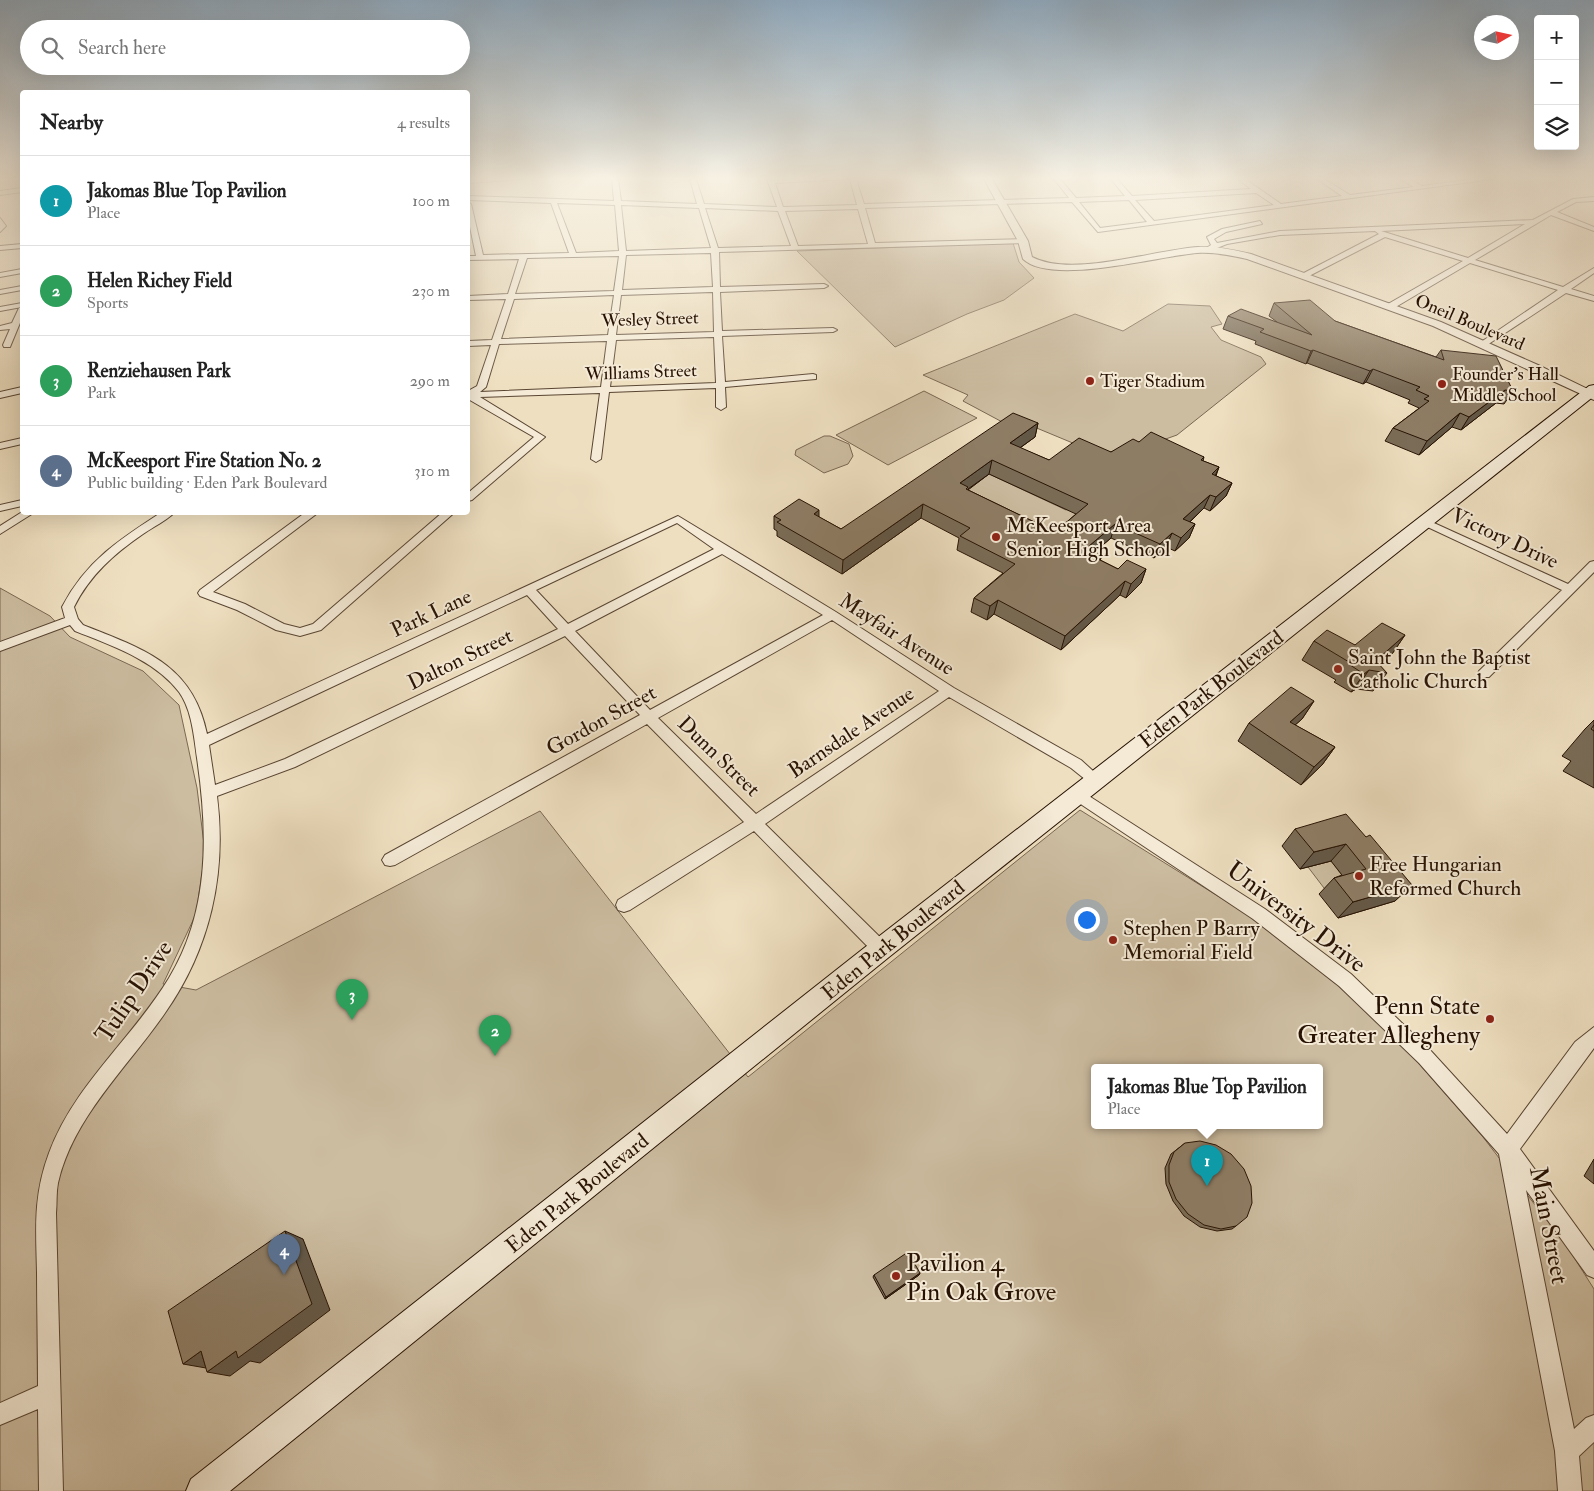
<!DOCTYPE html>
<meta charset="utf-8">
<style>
body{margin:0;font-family:"IM FELL Double Pica",serif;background:#f2f2f2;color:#222}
.controls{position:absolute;right:15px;top:15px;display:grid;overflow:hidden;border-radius:5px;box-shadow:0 5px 20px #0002}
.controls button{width:45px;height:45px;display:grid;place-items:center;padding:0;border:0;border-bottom:1px solid #e0e0e0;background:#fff;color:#222;font:25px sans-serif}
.compass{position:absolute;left:1474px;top:15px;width:45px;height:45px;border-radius:50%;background:#fff;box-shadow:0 5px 20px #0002;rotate:81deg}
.you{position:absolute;left:1086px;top:919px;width:18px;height:18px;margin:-12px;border:4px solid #fff;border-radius:50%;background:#1a73e8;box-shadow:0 0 0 8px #1a73e833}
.badge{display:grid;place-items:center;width:32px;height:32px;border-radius:50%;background:#8f2418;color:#fff;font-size:16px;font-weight:700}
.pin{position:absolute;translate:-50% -41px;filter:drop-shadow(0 1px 2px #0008)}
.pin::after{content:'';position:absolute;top:26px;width:18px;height:15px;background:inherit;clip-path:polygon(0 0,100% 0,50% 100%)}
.popup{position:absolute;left:1091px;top:1064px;width:232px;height:65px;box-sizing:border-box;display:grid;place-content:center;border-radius:5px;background:#fff;filter:drop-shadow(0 1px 4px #0005);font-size:16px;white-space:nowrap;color:#767676}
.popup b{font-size:19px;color:#222}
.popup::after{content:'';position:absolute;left:50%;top:100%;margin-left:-10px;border:10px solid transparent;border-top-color:#fff}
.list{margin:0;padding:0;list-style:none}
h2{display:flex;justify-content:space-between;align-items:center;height:65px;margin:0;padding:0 20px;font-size:21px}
h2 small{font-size:16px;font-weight:400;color:#767676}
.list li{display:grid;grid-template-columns:32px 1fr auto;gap:15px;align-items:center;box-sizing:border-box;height:90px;padding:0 20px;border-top:1px solid #e0e0e0}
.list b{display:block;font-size:19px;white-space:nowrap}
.list p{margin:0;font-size:16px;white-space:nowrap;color:#767676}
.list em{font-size:16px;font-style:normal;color:#767676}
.icon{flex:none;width:28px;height:28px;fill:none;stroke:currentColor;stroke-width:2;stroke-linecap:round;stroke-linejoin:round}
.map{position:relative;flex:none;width:1594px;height:1491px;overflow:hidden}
.search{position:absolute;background:#fff;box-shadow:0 5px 20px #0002;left:20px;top:20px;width:450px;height:55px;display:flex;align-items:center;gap:12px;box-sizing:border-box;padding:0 18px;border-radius:28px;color:#767676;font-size:19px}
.panel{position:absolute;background:#fff;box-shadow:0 5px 20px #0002;left:20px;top:90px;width:450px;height:425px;border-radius:5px}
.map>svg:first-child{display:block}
.green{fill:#ccbca0;stroke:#7a6752;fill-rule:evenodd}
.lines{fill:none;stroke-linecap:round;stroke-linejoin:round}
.minor-casing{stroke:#594532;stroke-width:2}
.tertiary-casing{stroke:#594532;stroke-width:2}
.secondary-casing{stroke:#271203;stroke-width:2}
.minor{fill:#f4ead6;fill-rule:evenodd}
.tertiary{fill:#f4ead6;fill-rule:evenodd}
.secondary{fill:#f4ead6;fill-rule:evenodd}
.wall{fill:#7a6c57;stroke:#271203;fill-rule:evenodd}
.shaded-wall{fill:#635847;stroke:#271203}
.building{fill:#8e7d65;stroke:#271203;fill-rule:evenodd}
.poi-dot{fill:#8f2418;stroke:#f4ead6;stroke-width:2}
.labels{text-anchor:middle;stroke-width:4;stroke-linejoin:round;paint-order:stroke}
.far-street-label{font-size:18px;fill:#271203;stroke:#f4ead6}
.far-poi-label{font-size:18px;fill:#271203;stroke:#f4ead6;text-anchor:start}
.poi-label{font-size:21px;fill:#271203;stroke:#f4ead6;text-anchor:start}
.street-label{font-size:21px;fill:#271203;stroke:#f4ead6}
.near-street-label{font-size:25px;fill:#271203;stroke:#f4ead6}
.near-poi-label{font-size:25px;fill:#271203;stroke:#f4ead6;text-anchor:end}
</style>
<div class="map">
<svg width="1594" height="1491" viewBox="0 0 1594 1491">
<rect width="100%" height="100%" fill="#eedfc0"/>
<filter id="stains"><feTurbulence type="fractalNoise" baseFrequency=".004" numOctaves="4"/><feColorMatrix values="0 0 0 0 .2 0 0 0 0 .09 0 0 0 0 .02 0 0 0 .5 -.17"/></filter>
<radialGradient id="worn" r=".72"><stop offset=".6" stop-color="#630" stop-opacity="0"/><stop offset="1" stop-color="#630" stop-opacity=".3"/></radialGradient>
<path class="green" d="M1013,243L1019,262L1034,278L1004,300L967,314L895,347L797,251Z
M1168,304L1210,306L1222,324L1211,327L1221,340L1261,357L1266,364L1177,435L1146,446L1104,456L1027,424H1006L963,401L968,395L923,375L1075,314L1123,331Z
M924,391L977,418L888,465L836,435Z
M824,436H830L849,444L853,456L848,464L824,473L795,455L796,450Z
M989,474L1066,510L1074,504L1091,512L1044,552L958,497Z
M0,588L50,616L70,637L143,671L179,705L197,788L205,852L196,914L163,984L196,990L540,811L748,1077L1080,810L1245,913L1340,987L1407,1050L1483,1137L1568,1248L1594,1289V1491H0ZM1094,1067H1320V1125H1094Z
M1331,861L1350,886L1327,892L1308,867Z"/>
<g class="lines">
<defs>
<path id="minor" d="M468,179H523L468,183Z
M612,179H618L621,201L697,204L690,179H696L704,204L777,207L767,179H856L864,204L1069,198L1054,179H1060L1076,198L1125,196L1111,179H1117L1132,196L1251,189L1238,179H1245L1281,204L1342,196L1317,179H1324L1350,195L1414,187L1400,179H1408L1422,186L1476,179H1493L1098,232L1072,202L865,208L875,243L1023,239L1027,241L1023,243L719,252L720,287L824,284L828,286L824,288L720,292L722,331L833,328L837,330L833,332L722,336L725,382L813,374L816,375V379L725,387L726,407L721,410L716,407V388L609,392L601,459L596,462L591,459L600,393L480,397L545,437L472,500L468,501V493L534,437L468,399V391L477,386L491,345L468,346V341L492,340L506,299L468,300V296L508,294L519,259L468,260V256H476L468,217V202L471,204L483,255L569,253L551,203L468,200V196L614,201ZM850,179L857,205L783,207L775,183ZM1256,193L1274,205L1154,221L1135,200ZM1129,200L1147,222L1100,228L1079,202ZM557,203L615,205L619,251L576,253ZM621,205L699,208L711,248L626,251ZM705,208L778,211L791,246L718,248ZM858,209L868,244L798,246L785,211ZM711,253L713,287L622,290L626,255ZM619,256L614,291L515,294L527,258ZM713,292L714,332L616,335L621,295ZM614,295L608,335L501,339L514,299ZM714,337L716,383L610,387L616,340ZM607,341L601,387L480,392L486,387L499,344Z
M22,188V192L0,195V191Z
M1594,197V201L1576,202L1557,212L1594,227V231L1551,215L1475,260L1563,287L1594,268V273L1571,289L1594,296V301L1566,293L1484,347L1480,344L1481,342L1558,290L1470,263L1394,308H1388V304L1463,261L1385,237L1307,277L1300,275L1379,234L1375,231L1280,235L1227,244L1207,252L1203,250L1211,245L1207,237L1222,229L1260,221L1262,224L1226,232L1214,239L1217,243L1280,231L1533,220L1573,199ZM1525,224L1468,258L1381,231Z
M0,218L6,226L0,232Z
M22,244V248L0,250V246Z
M22,269V273L0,277V273Z
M22,286V290L0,294V290Z
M22,303V307L0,311V307Z
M19,308H22V318L10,347H4L3,345L10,329L0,330V326L12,323Z
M22,387V393L0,398V392Z
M22,438V444L0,449V443Z
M22,500V506L0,511V505Z
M22,512H35L0,534V526Z
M162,512H175C166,521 153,527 143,534C114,554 90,575 74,607L78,619L83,625C143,649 193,664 207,734L678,516L836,612L954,688L1081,760L1103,780L1101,784H1091L1071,768L949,697L765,824L887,944L889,949L887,954L881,957L875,954L754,831L630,910L624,912L618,910L616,905L618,900L744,822L647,724L395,865L390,866L385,865L382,860L385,855L640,715L565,636L295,767L217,796C227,874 210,949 165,1013C128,1067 73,1117 58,1183C56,1193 57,1203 56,1213L63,1491H39L38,1409L0,1425V1403L38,1386C38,1348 37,1311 37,1273C36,1228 33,1196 49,1153C74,1085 133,1038 169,978C210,910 208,833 197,758C194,737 192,710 179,692C155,660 110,645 75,631L70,625L0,651V642L65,618L62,607C86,561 120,539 162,512ZM677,523L714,549L568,624L536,590ZM722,554L823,615L650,710L575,631ZM527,595L558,629L285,759L215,785L209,745ZM832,620L939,691L756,814L658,718Z
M306,512H319L213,592L245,604L284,624L300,628L313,624L443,512H455L321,630L300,636L276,630L237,610L200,596L198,593L200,590Z
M1423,518L1568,584L1590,562L1594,561V572L1489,677H1479L1478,674L1479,671L1562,590L1419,523L1418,521Z
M1078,789L1265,909L1351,974L1431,1051L1507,1134L1575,1042L1594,1027V1048L1520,1149L1594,1251V1278L1587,1275L1526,1190L1574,1429L1586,1418L1594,1415V1442L1579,1456L1582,1491H1558L1555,1451L1499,1154L1419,1063L1339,986L1253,919L1073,799L1071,795L1073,791Z"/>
<path id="tertiary" d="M984,179H992L1028,241L1032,257C1072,278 1153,250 1198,247C1216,246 1234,250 1251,254L1441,322L1538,365L1594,392V400L1433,326L1247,259C1230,255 1214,252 1197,253C1159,256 1051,286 1023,259L1018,241Z"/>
<path id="secondary" d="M1594,385V396L889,957L230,1491H186L191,1479L873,941L1589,386Z"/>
</defs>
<use href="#minor" class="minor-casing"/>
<use href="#tertiary" class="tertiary-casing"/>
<use href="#secondary" class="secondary-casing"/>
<use href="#minor" class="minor"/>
<use href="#tertiary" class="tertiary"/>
<use href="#secondary" class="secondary"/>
</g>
<path class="wall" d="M1274,303L1335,321L1436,357L1441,350L1513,391L1504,404L1496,403L1461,430L1452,427L1419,455L1385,441L1393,428L1418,409L1419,408L1408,403L1410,400L1366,382L1363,384L1307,363L1306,364L1255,344L1256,341L1223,329L1228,316L1277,322L1269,316Z
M1038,423L1035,437L1020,448L1049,460L1111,452L1139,442L1204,457L1203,461L1219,467L1216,476L1232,483L1226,496L1210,511L1204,508L1190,522L1195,524L1189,538L1175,551L1166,547L1154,558L1111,538L1097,550L1103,553L1100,560L1118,569H1146L1141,583L1126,598L1120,595L1061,650L994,614L987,620L971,612L974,598L1003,573L957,550L959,538L921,518L842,574L777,536V531L774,529V516L819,517L841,529ZM989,474L1076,514L1055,532L968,490Z
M1405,635L1392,654L1379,665L1387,673L1373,691L1356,689L1351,692L1334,682L1336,680L1302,660L1314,641L1355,645Z
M1314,701L1302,719L1295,725L1335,747L1322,765L1301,785L1238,741L1249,723Z
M1594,720V788L1563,771L1571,761L1562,756L1585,729Z
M1295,829L1366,837L1412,885L1395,901L1338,918L1319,894L1334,878L1342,875L1331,861L1300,869L1282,846Z
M1185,1143L1236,1226L1232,1229L1217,1231L1200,1227L1184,1216L1173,1201L1166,1184L1165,1168L1171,1154Z
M1594,1159V1184L1584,1176Z
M920,1273L919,1275L885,1299L873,1277L874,1275Z"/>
<path class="shaded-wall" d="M1313,350L1307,363L1306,364L1311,351Z
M1373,369L1366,382L1363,384L1370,371Z
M1505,390L1496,403L1461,430L1469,417Z
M1460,413L1452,427L1419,455L1427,441Z
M1038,423L1035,437L1007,457L1010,443Z
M992,460L989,474L968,489L966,501L960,483Z
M1219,467L1213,481L1212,474Z
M1232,483L1226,496L1210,511L1216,497Z
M1210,495L1204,508L1178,533L1183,519Z
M923,504L921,518L842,574L843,560Z
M819,510V524L814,514Z
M1115,524L1111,538L1085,560L1089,546Z
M1195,524L1189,538L1175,551L1181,538Z
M1172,533L1166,547L1154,558L1160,544Z
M1103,553L1098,566L1096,558Z
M1146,569L1141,583L1126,598L1131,584Z
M1125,581L1120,595L1061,650L1065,636Z
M998,600L994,614L987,620L990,606Z
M1405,635L1392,654L1374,669L1380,657Z
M1369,670L1356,689L1351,692L1364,674Z
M1314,701L1302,719L1278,740L1290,722Z
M1335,747L1322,765L1301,785L1314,767Z
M1346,844L1331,861L1300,869L1314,852Z
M1412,885L1395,901L1338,918L1353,902Z
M285,1231L303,1239L330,1310L260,1363L250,1361L230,1376L207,1372L236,1351Z
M920,1273L919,1275L885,1299L886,1297Z
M201,1351L206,1368L183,1364Z"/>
<path class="building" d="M1310,300L1335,321L1444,360L1441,350L1496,356L1513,391L1505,390L1469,417L1460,413L1427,441L1393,428L1429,401L1424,399L1429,396L1416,390L1420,387L1373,369L1370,371L1313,350L1311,351L1260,332L1264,329L1228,316L1241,309L1312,335L1274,303Z
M1013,413L1038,423L1010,443L1049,460L1079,438L1111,452L1133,439L1139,442L1151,432L1204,457L1201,460L1219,467L1212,474L1232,483L1216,497L1210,495L1183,519L1195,524L1181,538L1172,533L1160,544L1115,524L1089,546L1103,553L1096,558L1118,569L1127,560L1146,569L1131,584L1125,581L1065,636L998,600L990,606L974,598L1015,564L960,536L970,528L923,504L843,560L777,522L781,520L774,516L799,499L819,510L814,514L841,529ZM992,460L1088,504L1055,532L966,489L968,487L960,483Z
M1382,623L1405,635L1380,657L1382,658L1377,662L1387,673L1369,670L1364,674L1347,663L1349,662L1314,641L1327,630L1355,645Z
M1291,687L1314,701L1290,722L1335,747L1314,767L1249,723Z
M1594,725V731L1591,729Z
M1346,814L1366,837L1370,835L1412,885L1353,902L1334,878L1366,869L1346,844L1314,852L1295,829Z
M1200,1141L1216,1145L1231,1154L1244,1169L1251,1186L1252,1203L1247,1217L1236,1226L1221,1229L1204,1225L1188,1214L1176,1199L1169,1182V1165L1174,1152L1185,1143Z
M285,1231L312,1304L238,1358L236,1351L207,1372L201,1351L183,1364L168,1311Z
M908,1252L920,1273L886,1297L874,1275Z"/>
<linearGradient id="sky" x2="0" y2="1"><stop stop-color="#8fa9be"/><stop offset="0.46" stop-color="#f7f1e3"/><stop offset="1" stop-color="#f7f1e3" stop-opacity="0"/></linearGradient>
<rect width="1594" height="388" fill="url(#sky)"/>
<g class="poi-dot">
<circle cx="1090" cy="381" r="5"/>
<circle cx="1442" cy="384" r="5"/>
<circle cx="996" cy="537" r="5"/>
<circle cx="1338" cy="669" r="5"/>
<circle cx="1359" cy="876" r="5"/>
<circle cx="1113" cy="940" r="5"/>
<circle cx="1490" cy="1019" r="5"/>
<circle cx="896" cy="1276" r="5"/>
</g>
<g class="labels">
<g class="far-street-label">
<text transform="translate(650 319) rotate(-2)" y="6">Wesley Street</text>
<text transform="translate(1470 322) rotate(23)" y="6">Oneil Boulevard</text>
<text transform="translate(641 372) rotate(-2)" y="6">Williams Street</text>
</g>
<g class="far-poi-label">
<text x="1452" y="380">Founder's Hall<tspan x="1452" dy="21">Middle School</tspan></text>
<text x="1100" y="387">Tiger Stadium</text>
</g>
<g class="poi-label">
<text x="1006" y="532">McKeesport Area<tspan x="1006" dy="24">Senior High School</tspan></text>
<text x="1348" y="664">Saint John the Baptist<tspan x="1348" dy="24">Catholic Church</tspan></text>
<text x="1369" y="871">Free Hungarian<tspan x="1369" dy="24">Reformed Church</tspan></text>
<text x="1123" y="935">Stephen P Barry<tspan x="1123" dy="24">Memorial Field</tspan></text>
</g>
<g class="street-label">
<text transform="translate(1505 538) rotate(25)" y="7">Victory Drive</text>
<text transform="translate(431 613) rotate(-25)" y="7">Park Lane</text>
<text transform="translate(897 634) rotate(33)" y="7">Mayfair Avenue</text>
<text transform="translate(460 659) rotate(-26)" y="7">Dalton Street</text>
<text transform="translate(1211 689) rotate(-38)" y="7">Eden Park Boulevard</text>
<text transform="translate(601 720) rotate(-29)" y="7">Gordon Street</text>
<text transform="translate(851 732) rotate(-34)" y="7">Barnsdale Avenue</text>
<text transform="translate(719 756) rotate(44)" y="7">Dunn Street</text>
<text transform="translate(893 940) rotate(-39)" y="7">Eden Park Boulevard</text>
<text transform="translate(577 1193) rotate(-39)" y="7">Eden Park Boulevard</text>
</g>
<g class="near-street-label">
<text transform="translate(1297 916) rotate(37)" y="9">University Drive</text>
<text transform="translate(133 991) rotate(-56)" y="9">Tulip Drive</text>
<text transform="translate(1550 1225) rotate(79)" y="9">Main Street</text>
</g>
<g class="near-poi-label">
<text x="1480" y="1014">Penn State<tspan x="1480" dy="29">Greater Allegheny</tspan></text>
<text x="906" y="1271" text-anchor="start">Pavilion 4<tspan x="906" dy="29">Pin Oak Grove</tspan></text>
</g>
</g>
<rect width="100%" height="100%" filter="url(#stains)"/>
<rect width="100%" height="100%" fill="url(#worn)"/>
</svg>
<div class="controls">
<button>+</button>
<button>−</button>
<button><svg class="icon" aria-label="layers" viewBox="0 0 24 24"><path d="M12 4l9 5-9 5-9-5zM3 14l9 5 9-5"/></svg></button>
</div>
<svg class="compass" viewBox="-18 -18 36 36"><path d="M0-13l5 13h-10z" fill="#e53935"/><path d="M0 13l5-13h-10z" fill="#767676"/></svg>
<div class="you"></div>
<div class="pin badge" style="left:1207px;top:1186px;background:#0f9aa8">1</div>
<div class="popup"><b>Jakomas Blue Top Pavilion</b>Place</div>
<div class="pin badge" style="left:495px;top:1056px;background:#2e9e5b">2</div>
<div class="pin badge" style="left:352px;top:1020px;background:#2e9e5b">3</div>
<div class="pin badge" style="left:284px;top:1275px;background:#5c6f8a">4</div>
<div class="search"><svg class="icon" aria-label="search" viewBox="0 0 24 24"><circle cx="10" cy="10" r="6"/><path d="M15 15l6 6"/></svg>Search here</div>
<section class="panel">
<h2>Nearby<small>4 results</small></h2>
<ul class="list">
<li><span class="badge" style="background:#0f9aa8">1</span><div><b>Jakomas Blue Top Pavilion</b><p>Place</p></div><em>100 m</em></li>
<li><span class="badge" style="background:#2e9e5b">2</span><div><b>Helen Richey Field</b><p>Sports</p></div><em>230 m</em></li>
<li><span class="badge" style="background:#2e9e5b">3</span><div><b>Renziehausen Park</b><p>Park</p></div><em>290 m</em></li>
<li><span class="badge" style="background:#5c6f8a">4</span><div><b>McKeesport Fire Station No. 2</b><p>Public building · Eden Park Boulevard</p></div><em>310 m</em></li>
</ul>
</section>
</div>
